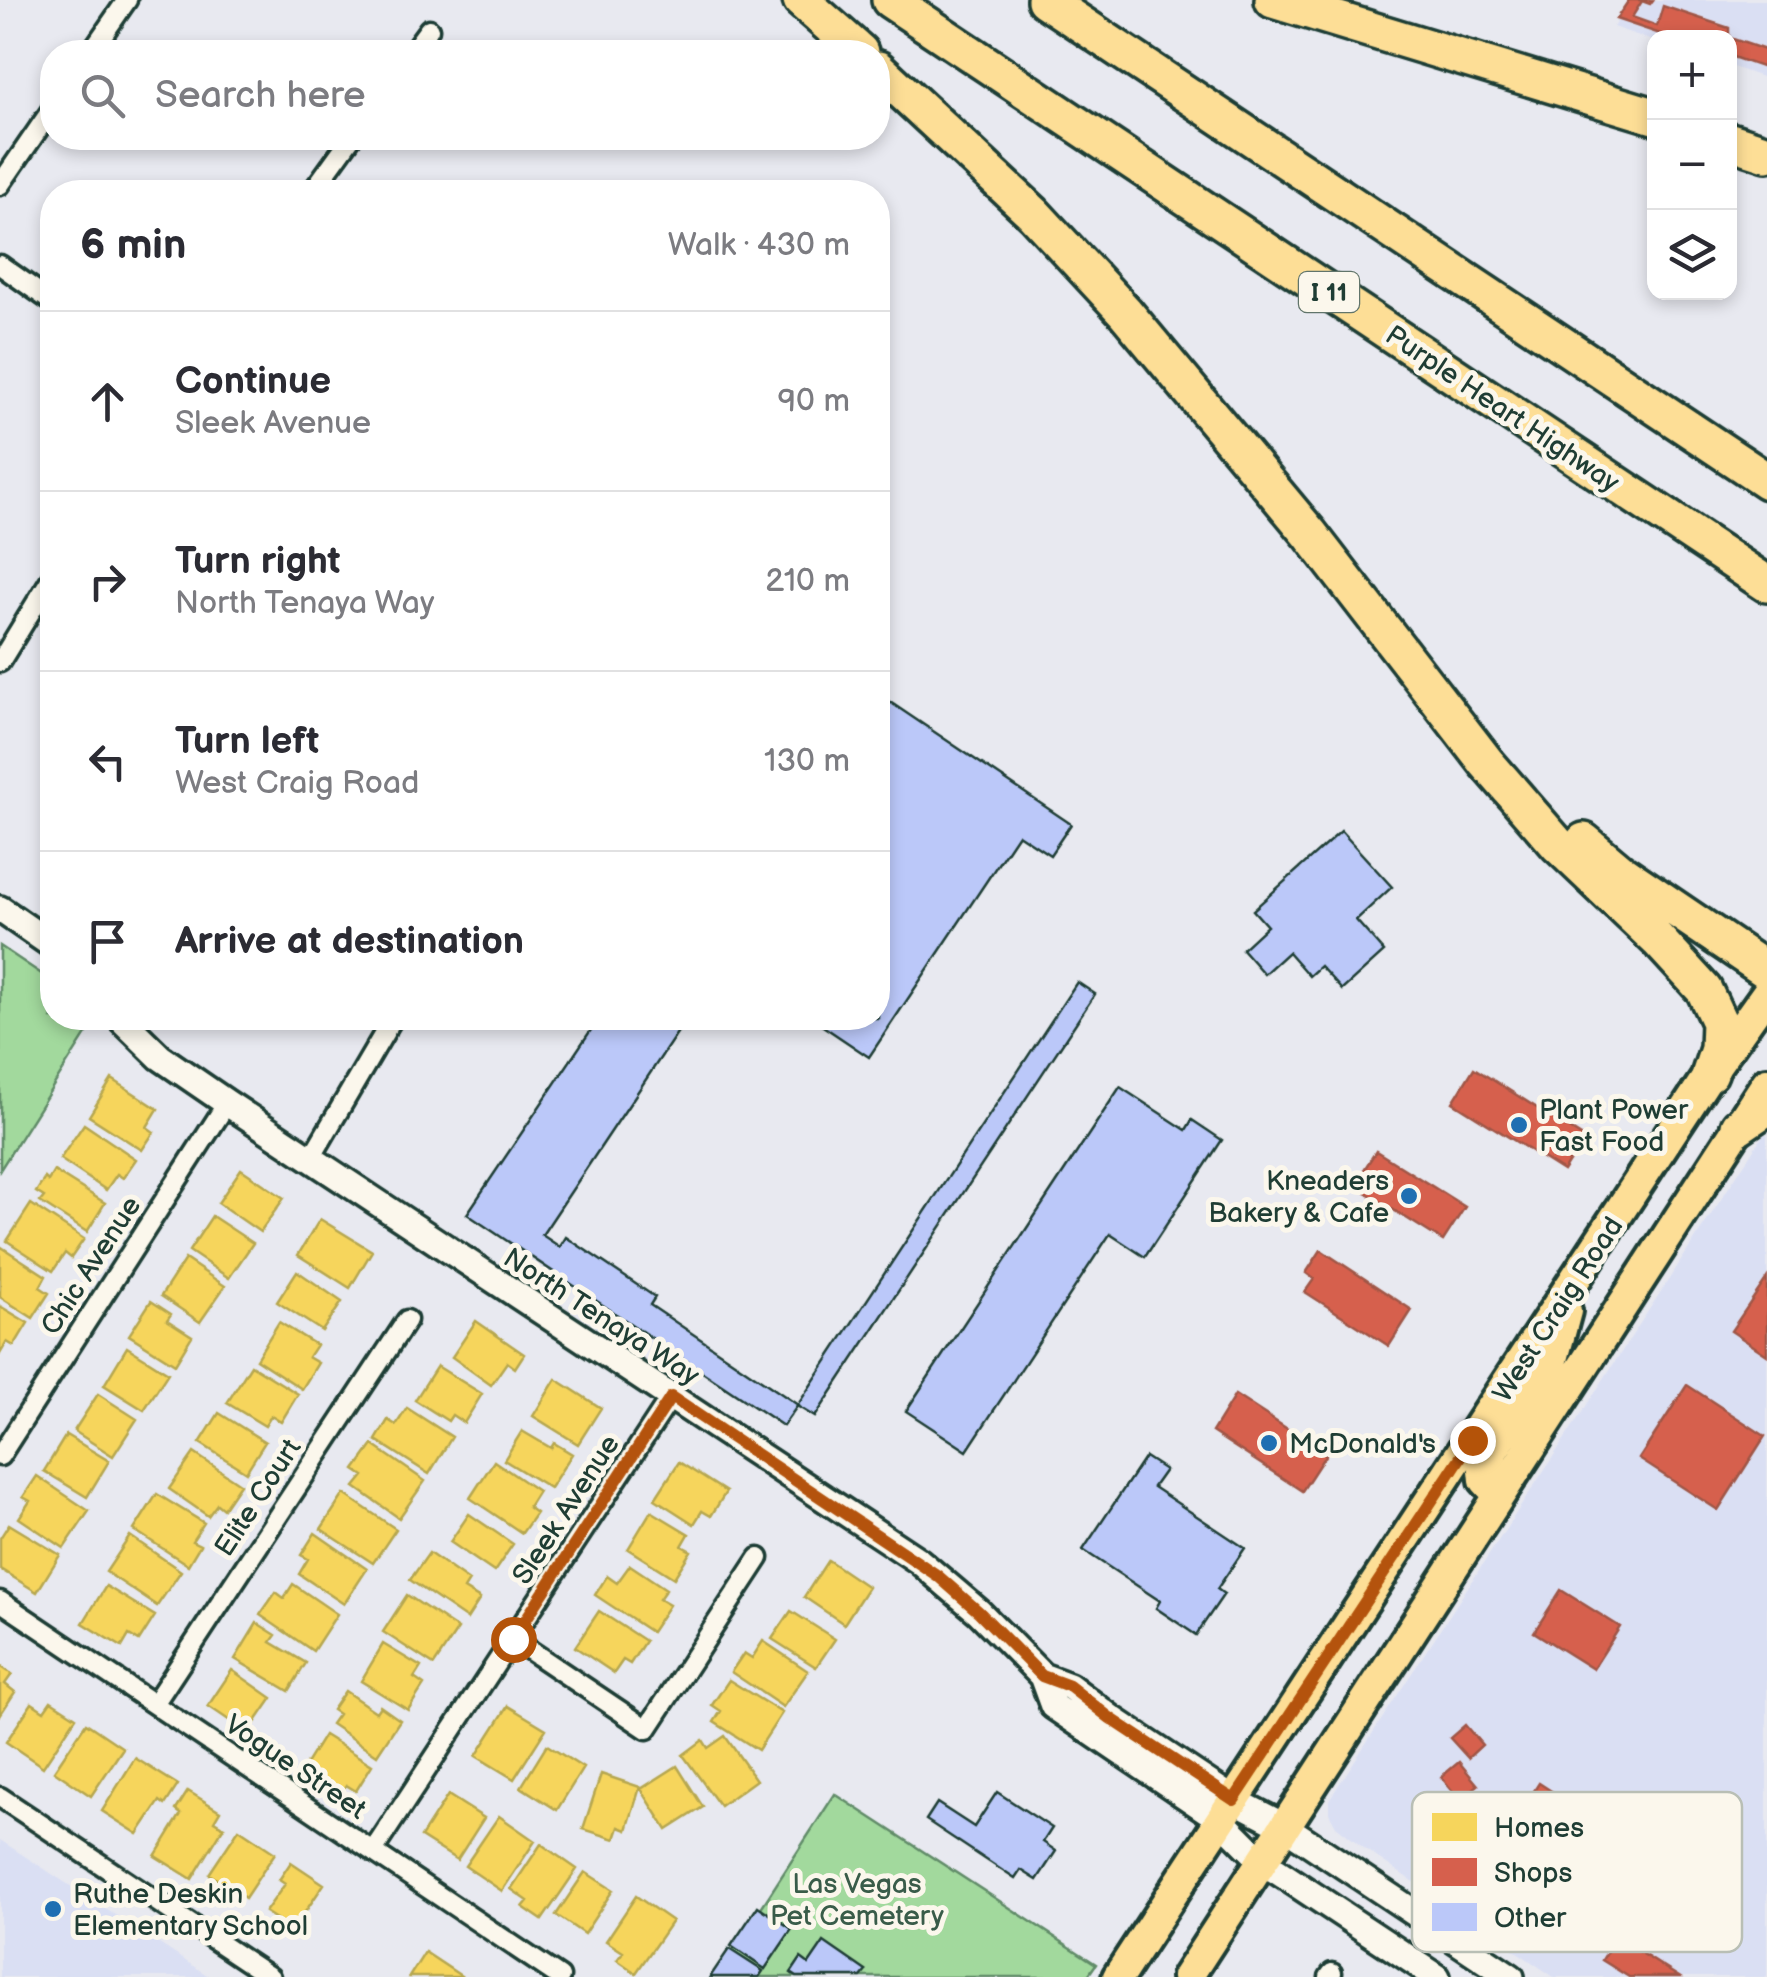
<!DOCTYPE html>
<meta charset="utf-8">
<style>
body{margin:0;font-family:"Balsamiq Sans",sans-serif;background:#f2f2f3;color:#2b2b33}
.controls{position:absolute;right:30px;top:30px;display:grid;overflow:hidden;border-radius:20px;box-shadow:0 5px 15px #0003}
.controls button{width:90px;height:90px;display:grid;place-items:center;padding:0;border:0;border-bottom:2px solid #e1e1e2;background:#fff;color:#2b2b33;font:50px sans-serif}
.stop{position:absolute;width:30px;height:30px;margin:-22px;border:8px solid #b45309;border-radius:50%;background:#fff}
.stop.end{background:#b45309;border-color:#fff;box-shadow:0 2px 10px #0008}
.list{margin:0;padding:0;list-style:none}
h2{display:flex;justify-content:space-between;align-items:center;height:130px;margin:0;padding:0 40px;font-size:42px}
h2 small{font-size:32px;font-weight:400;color:#7c7c81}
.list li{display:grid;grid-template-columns:65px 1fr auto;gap:30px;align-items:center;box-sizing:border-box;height:180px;padding:0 40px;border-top:2px solid #e1e1e2}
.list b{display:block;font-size:38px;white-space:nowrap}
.list p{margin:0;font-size:32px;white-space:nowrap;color:#7c7c81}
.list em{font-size:32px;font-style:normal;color:#7c7c81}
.icon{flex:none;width:55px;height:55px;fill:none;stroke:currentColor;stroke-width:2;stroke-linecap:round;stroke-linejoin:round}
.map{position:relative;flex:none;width:1767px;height:1977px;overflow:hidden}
.search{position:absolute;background:#fff;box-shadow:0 5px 15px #0003;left:40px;top:40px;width:850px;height:110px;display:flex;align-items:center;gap:25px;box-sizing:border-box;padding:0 35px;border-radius:40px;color:#7c7c81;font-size:38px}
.panel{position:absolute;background:#fff;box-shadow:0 5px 15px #0003;left:40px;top:180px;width:850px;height:850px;border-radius:40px}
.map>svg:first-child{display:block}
.built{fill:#dadff3}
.green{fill:#a2d99d;stroke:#608b68;stroke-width:2.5}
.homes{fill:#f6d55c;stroke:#b6a750;stroke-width:2.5}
.shops{fill:#d6604d;stroke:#9f5646;stroke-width:2.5}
.building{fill:#bbc8f9;stroke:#1f3d34;stroke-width:2.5}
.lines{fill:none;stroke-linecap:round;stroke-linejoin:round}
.minor-casing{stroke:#1f3d34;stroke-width:25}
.secondary-casing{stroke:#1f3d34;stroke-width:32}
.primary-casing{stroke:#1f3d34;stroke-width:38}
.motorway-casing{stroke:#1f3d34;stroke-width:42}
.minor{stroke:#fbf7ec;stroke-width:18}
.secondary{stroke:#fbf7ec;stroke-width:25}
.primary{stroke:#fdde96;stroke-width:30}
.motorway{stroke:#fdde96;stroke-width:35}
.route{stroke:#b45309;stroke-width:12}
.poi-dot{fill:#1f6fb2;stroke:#fbf7ec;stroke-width:4}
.labels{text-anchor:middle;stroke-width:10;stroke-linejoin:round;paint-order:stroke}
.shield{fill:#fbf7ec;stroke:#61756b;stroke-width:2.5}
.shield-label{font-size:25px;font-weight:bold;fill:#1f3d34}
.street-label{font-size:28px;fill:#1f3d34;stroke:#fbf7ec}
.poi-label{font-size:28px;fill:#1f3d34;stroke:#fbf7ec;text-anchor:start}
.park-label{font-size:28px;fill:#395c49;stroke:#fbf7ec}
.key{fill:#fbf7ec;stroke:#b9bfb5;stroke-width:2.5}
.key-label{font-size:28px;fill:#1f3d34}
</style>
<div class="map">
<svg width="1767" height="1977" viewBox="0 0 1767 1977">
<rect width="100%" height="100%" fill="#e8e9f0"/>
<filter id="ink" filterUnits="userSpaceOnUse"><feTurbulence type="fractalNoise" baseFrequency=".01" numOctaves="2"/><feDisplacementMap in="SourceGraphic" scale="20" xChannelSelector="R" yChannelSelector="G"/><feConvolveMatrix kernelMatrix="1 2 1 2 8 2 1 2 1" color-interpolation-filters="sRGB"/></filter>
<g filter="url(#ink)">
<path class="built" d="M1632,0H1767V79L1730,66V38H1654V41L1613,27Z
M1767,1134V1977H1554L1369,1852L1336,1826L1329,1813V1800L1763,1135Z
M0,1840L210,1977H0Z"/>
<path class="green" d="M0,946L43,975L52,986V1018H81L90,1028L0,1170Z
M835,1794L1096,1964L1087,1977H716Z"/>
<path class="homes" d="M112,1079L158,1109L147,1127L154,1132L142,1150L89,1116Z
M84,1124L136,1159L123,1178L117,1174L106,1190L60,1159Z
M241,1169L284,1198L260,1232L218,1203Z
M54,1171L105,1203L87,1232L40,1202L44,1197L36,1192L45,1178L48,1181Z
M31,1204L84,1239L71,1258L65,1253L53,1271L7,1241Z
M212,1216L253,1243L229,1278L189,1251Z
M320,1219L372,1251L350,1288L298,1255Z
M0,1246L46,1276L40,1287L49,1293L33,1318L0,1297Z
M185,1259L225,1286L200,1322L161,1296Z
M297,1271L342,1302L322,1331L277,1302Z
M151,1301L171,1314L167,1320L192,1336L175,1364L129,1335Z
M0,1306L28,1323L14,1346L7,1342L0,1354Z
M476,1321L524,1354L515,1368L507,1362L491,1385L452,1357Z
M279,1322L316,1345L308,1357L318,1363L302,1389L256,1359Z
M127,1347L168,1373L144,1410L104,1385Z
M251,1365L298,1394L281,1422L271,1416L265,1426L227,1403Z
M437,1366L482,1394L464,1423L452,1415L448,1421L415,1400Z
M556,1379L601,1408L578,1444L533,1416Z
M98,1394L137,1419L113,1456L74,1431Z
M407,1408L452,1437L429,1474L376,1440L388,1420L396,1425Z
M219,1413L265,1442L246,1472L200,1443Z
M522,1431L551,1448L554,1443L572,1454L550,1488L504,1460Z
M66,1435L109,1461L87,1497L44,1471Z
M373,1445L425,1481L399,1518L355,1487L364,1476L355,1470Z
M194,1453L240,1484L223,1509L217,1504L208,1516L169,1489Z
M494,1461L538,1491L528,1507L536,1513L522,1533L470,1498Z
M679,1462L726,1492L711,1516L702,1511L694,1524L655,1499Z
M37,1476L89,1511L64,1548L19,1518L30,1501L23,1497Z
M157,1494L204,1523L192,1541L200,1545L188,1565L134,1530Z
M344,1494L396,1529L373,1563L321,1529Z
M651,1511L689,1534L682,1546L691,1551L674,1578L628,1549Z
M469,1514L513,1544L494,1572L450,1542Z
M9,1524L60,1555L37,1592L0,1569V1538Z
M315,1533L367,1569L344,1604L299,1574L308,1559L301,1555Z
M130,1536L181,1571L157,1606L106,1572Z
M429,1553L469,1581L464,1589L480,1599L467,1619L410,1580Z
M828,1560L868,1587L844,1624L804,1597Z
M630,1565L666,1589L659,1599L669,1605L651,1632L595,1595L607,1576L617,1583Z
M293,1584L337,1614L313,1651L260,1615L276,1592L284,1598Z
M106,1586L155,1616L139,1641L129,1635L122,1647L83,1623Z
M407,1595L458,1629L434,1665L383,1632Z
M599,1611L645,1641L630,1664L623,1660L614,1673L575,1647Z
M791,1611L835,1639L816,1667L772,1639Z
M257,1623L276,1635L271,1642L306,1663L289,1691L235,1659Z
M763,1641L808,1671L783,1707L731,1672L744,1653L752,1658Z
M383,1644L421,1667L414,1678L424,1685L408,1710L361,1681Z
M0,1666L12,1674L5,1684L15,1692L0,1715Z
M232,1670L272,1698L248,1733L208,1706Z
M729,1680L782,1713L758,1750L714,1722L721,1711L712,1705Z
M345,1691L376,1712L380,1706L400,1720L377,1755L331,1724L338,1714L332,1710Z
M51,1701L76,1717L43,1767L6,1742L32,1703L44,1711Z
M508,1706L546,1729L514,1779L476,1756Z
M86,1723L123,1748L91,1796L54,1771Z
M324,1735L372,1765L356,1791L346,1785L339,1796L301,1772Z
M725,1736L756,1780L720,1806L683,1755L703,1740L708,1748Z
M547,1745L583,1768L557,1810L521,1787Z
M135,1758L178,1785L165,1805L160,1801L138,1834L102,1811Z
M677,1766L703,1807L667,1830L641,1789Z
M601,1774L640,1787L627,1830L619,1827L615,1839L583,1829Z
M188,1791L220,1811L214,1821L224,1827L192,1879L155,1856L181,1814L176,1810Z
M448,1795L484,1818L457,1860L421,1837Z
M499,1816L535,1841L502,1891L465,1866Z
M239,1829L275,1853L245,1898L209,1874Z
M541,1844L577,1869L542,1920L523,1907L528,1901L511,1889Z
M291,1862L324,1884L293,1930L265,1912L285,1884L279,1880Z
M585,1872L613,1890L584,1934L556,1915Z
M636,1896L672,1921L636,1973L617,1960L623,1952L606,1941Z
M425,1952L461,1976L460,1977H409Z"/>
<path class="shops" d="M1629,0H1653L1650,4L1642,1L1632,17L1657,26L1663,6L1729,28V38H1672L1616,19Z
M1730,38L1765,50L1767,69L1730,56Z
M1474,1068L1584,1138L1563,1171L1453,1102Z
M1376,1151L1465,1207L1443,1241L1354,1185Z
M1321,1250L1412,1310L1389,1346L1305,1292L1314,1279L1306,1273Z
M1767,1278V1355L1731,1331Z
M1687,1385L1765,1436L1718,1510L1639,1459Z
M1235,1395L1326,1454L1302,1491L1212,1432Z
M1561,1590L1620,1627L1593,1669L1534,1632Z
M1465,1725L1482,1745L1468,1758L1450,1738Z
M1459,1762L1478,1785L1460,1800L1441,1777Z
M1539,1783L1602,1824L1569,1875L1524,1846L1518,1816Z
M1616,1937L1679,1977H1629L1602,1960Z"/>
<path class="building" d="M878,694L1071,824L1050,855L1018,834L869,1057L811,1018H878Z
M1341,831L1392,887L1356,920L1384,952L1342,990L1320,966L1309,976L1288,952L1264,974L1242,949L1267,926L1253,910Z
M1077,982L1095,994L815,1417L797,1406Z
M599,1018H687L542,1235L560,1247L566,1237L655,1297L650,1305L798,1405L783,1426L467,1214Z
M1120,1087L1186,1130L1192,1120L1222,1140L1145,1257L1110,1234L967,1451L906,1411Z
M1145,1457L1165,1470L1153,1487L1245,1548L1217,1589L1224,1594L1196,1635L1156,1608L1160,1601L1083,1550Z
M997,1792L1052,1828L1043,1842L1056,1851L1037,1880L1021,1870L1015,1879L926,1820L937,1803L974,1827Z
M758,1906L792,1929L765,1969L731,1946Z
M824,1942L866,1971L861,1977H797L791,1973L801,1958L809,1964Z
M729,1949L763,1971L759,1977H710Z"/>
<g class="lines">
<defs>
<path id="minor" d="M91,52L127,0
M412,52L429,29
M0,185L52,109
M312,192L351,138
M0,265L52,302
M0,662L52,577
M311,1158L393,1018
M0,1456L227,1103
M0,1601L560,1977
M513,1639L647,1729L759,1558
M154,1704L407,1320
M0,1797L270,1977
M373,1851L671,1397
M1329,1977L1332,1973"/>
<path id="secondary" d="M0,909L52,945
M120,1018L160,1057L227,1103L919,1561L979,1612L1042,1676L1053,1706L1221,1820L1263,1862L1437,1977
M1042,1676L1069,1686L1111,1718L1234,1800L1284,1826L1511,1977"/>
<path id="primary" d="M1499,1495L1485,1480L1484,1470L1493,1450L1553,1359L1566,1311
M1118,1977L1710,1073L1767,993
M1187,1977L1767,1083"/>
<path id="motorway" d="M801,0L860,52
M890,0L1767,584
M1045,0L1767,481
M1273,0L1654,116
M878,69L1033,213L1125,312L1310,534L1486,762L1558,845L1658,940L1704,990L1719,1022L1718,1049L1710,1073
M1730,141L1767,153
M1584,841L1621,872L1767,971
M1739,1126L1767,1107"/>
</defs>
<use href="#minor" class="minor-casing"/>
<use href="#secondary" class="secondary-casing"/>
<use href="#primary" class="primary-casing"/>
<use href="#motorway" class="motorway-casing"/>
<use href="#minor" class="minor"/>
<use href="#secondary" class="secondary"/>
<use href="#primary" class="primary"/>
<use href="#motorway" class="motorway"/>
</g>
</g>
<g class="lines" filter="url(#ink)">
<path class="route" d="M513,1639L671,1397L938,1576L979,1612L1042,1676L1069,1686L1110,1718L1234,1800L1472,1440"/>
</g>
<g class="poi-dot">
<circle cx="1519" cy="1125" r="10"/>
<circle cx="1409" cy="1196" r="10"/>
<circle cx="1269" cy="1443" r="10"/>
<circle cx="53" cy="1909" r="10"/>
</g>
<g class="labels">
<rect class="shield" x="1299" y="272" width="60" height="40" rx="8"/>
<g class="shield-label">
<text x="1329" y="301">I 11</text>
</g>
<g class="street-label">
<text transform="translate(1503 408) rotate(34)" y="10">Purple Heart Highway</text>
<text transform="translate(90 1265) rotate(-57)" y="10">Chic Avenue</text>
<text transform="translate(1557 1309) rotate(-57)" y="10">West Craig Road</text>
<text transform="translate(602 1316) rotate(33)" y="10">North Tenaya Way</text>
<text transform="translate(257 1497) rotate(-57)" y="10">Elite Court</text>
<text transform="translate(565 1509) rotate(-57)" y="10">Sleek Avenue</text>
<text transform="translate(296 1766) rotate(34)" y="10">Vogue Street</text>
</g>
<g class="poi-label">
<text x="1539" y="1119">Plant Power<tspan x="1539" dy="32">Fast Food</tspan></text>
<text x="1389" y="1190" text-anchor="end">Kneaders<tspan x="1389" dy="32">Bakery &amp; Cafe</tspan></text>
<text x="1289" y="1453">McDonald's</text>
<text x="73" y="1903">Ruthe Deskin<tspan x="73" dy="32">Elementary School</tspan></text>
</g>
<g class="park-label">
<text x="857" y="1893">Las Vegas<tspan x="857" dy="32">Pet Cemetery</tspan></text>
</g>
</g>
<rect x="1412" y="1792" width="330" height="160" rx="15" class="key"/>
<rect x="1432" y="1813" width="45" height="28" fill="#f6d55c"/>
<rect x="1432" y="1858" width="45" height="28" fill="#d6604d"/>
<rect x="1432" y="1903" width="45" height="28" fill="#bbc8f9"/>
<g class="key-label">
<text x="1494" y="1837">Homes</text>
<text x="1494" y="1882">Shops</text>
<text x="1494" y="1927">Other</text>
</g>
</svg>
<div class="controls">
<button>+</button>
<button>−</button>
<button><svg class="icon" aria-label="layers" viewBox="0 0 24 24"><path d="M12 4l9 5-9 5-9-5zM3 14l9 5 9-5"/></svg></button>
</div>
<div class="stop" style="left:513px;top:1639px"></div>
<div class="stop end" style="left:1472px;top:1440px"></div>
<div class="search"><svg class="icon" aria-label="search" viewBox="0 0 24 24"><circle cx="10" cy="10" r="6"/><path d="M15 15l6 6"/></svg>Search here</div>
<section class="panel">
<h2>6 min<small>Walk · 430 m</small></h2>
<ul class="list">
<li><svg class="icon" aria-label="ahead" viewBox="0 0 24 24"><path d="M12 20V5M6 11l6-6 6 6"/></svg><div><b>Continue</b><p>Sleek Avenue</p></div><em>90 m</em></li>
<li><svg class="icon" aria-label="right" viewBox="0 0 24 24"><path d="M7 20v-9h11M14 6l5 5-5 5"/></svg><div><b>Turn right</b><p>North Tenaya Way</p></div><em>210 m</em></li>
<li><svg class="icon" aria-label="left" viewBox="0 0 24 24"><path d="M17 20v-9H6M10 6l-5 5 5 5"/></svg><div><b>Turn left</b><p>West Craig Road</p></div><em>130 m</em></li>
<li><svg class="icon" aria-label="arrive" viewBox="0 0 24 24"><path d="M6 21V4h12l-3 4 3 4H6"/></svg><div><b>Arrive at destination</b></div></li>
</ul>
</section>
</div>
